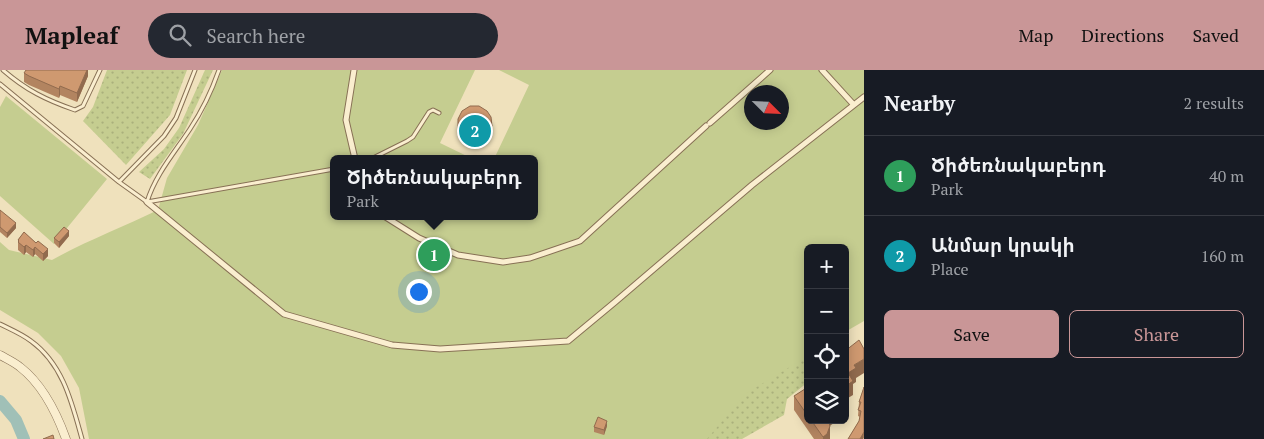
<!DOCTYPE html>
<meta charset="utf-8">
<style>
body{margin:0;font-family:"PT Serif","Noto Sans Armenian",serif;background:#242831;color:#f1f3f6}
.controls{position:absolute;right:15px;bottom:15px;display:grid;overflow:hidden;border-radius:8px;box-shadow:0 2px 12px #0003}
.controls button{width:45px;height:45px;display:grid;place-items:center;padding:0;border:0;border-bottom:1px solid #363941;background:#171b24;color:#f1f3f6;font:25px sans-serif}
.compass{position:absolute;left:744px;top:15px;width:45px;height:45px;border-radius:50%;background:#171b24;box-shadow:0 2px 12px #0003;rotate:114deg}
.you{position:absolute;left:418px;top:221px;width:18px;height:18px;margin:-12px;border:4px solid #fff;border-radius:50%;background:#1a73e8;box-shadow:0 0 0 8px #1a73e833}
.badge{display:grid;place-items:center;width:32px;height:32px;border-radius:50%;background:#c99697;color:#fff;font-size:16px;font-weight:700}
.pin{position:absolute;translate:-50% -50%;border:2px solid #fff;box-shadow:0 1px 5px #0006}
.popup{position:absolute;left:330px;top:85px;width:208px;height:65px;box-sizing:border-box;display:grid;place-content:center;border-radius:8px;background:#171b24;filter:drop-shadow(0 1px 4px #0005);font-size:16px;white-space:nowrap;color:#9ea1a6}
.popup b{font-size:19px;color:#f1f3f6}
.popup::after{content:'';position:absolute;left:50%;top:100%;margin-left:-10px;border:10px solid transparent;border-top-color:#171b24}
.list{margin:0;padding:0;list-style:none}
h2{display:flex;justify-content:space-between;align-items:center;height:65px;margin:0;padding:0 20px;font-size:21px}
h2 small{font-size:16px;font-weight:400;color:#9ea1a6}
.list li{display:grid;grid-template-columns:32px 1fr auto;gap:15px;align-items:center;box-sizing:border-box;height:80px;padding:0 20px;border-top:1px solid #363941}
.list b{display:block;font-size:19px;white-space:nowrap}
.list p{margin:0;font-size:16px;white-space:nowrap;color:#9ea1a6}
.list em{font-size:16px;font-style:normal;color:#9ea1a6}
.actions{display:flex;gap:10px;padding:15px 20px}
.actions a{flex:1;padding:11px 0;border:1px solid #c99697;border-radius:8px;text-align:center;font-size:18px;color:#c99697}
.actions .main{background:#c99697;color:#111}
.icon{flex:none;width:28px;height:28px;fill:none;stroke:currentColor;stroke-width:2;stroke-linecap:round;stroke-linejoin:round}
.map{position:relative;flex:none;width:864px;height:369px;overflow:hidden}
header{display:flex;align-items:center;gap:30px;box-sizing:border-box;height:70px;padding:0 25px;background:#c99697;color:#111}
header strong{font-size:24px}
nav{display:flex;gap:28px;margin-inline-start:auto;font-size:18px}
.search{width:350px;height:45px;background:#242831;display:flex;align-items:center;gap:12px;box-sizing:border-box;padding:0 18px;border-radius:28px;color:#9ea1a6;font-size:19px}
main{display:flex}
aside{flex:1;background:#171b24}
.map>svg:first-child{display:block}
.grass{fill:url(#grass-dots)}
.park{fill:#c5cd90;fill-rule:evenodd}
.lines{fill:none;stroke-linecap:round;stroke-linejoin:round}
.river{stroke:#a0c0b7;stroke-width:12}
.service-casing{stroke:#877055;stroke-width:5}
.pedestrian-casing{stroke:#877055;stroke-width:7}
.tertiary-casing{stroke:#877055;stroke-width:9}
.service{stroke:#faeecf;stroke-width:3}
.pedestrian{stroke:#faeecf;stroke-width:5}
.tertiary{stroke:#faeecf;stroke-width:8}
.wall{fill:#b28460;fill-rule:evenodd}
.shaded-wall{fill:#916b4e}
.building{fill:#cf9970;stroke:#916b4e;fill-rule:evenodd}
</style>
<header>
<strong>Mapleaf</strong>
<div class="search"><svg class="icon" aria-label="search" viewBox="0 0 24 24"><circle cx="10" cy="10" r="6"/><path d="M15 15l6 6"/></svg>Search here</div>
<nav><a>Map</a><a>Directions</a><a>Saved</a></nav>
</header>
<main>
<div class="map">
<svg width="864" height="369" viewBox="0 0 864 369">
<defs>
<pattern id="grass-dots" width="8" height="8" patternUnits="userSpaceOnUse" patternTransform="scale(1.25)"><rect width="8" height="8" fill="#c5cd90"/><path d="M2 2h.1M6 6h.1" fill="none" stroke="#aab07c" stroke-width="1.8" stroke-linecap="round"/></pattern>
</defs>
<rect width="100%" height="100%" fill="#efe1bc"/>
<path class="grass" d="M107,0H187L170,45L126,95L83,51L93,37Z
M205,0H213L183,64L150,109L139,102L164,79L179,58Z
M808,238V312L787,329L784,345L742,369H634Z"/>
<path class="park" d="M222,0H475L440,73L473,89H334V146H534V89H494L529,15L499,0H864V251L845,262V178H808V286L745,324L707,369H89L79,318L61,286L38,263L0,240V172L9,180L52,190C86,171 123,157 158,140L167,108L198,55ZM752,22H782V52H752Z
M6,26L107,109L54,174L0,126V37Z"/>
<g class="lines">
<path class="river" d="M0,331L16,350L24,369"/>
<defs>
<path id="service" d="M3,0C26,20 46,30 75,40L83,36L100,0
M0,14L119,112L147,132L334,99
M371,89L407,71L413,67L429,42L433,40L439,43
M119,112L164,66L176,48L195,0
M147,132C155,105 175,82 190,59C202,41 212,20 219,0
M0,254C10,259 22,264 31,271C63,294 72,333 82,369"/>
<path id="pedestrian" d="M354,0L346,50L355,89
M822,0L854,35
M710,53L770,0
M147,132L284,244L392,275L440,279L568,271L615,232L752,115L864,27
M384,146L419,168L458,185L503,192L530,188L580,171L706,56"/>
<path id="tertiary" d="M0,285C7,289 14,292 20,297C42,314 57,344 66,369"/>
</defs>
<use href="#service" class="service-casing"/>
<use href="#pedestrian" class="pedestrian-casing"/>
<use href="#tertiary" class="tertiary-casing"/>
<use href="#service" class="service"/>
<use href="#pedestrian" class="pedestrian"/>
<use href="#tertiary" class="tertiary"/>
</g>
<path class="wall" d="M88,0V6L77,32L60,25L59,28L29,15L24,12V3Z
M479,36L492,63L487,72L479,77H471L463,73L458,65V49ZM472,53L480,54L481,56V58L477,60L469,59V57Z
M0,140L16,158L7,168L0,162Z
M24,162L48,186L43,191L35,184L33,187L26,182L24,185L18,180V170Z
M69,166L59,178L54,173V168Z
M808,317V350H837L830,355V369H814L794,340V326Z
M864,317V368L863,369H848L859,351L860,347L858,346L859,332Z
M607,356L604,365L594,362V357Z"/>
<path class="shaded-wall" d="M87,0H88V6L77,32V23Z
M60,16V25L59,28V19Z
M472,45V53L467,59V51Z
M492,56V63L487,72L479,77V69Z
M16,153V158L7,168V163Z
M69,161V166L59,178V172Z
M26,175V182L24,185V177Z
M35,177V184L33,187V180Z
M48,179V186L43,191V184Z
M864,289V303L856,308V312L853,314V325L848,328V333L845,335V321L848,303L854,295Z
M825,350H837V351L825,359Z
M607,351V356L604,365V360Z
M830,356V369H823V367Z
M864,362L863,369H860Z"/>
<path class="building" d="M26,0H87L77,23L60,16L59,19L29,6L24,3Z
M470,36H479L487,41L491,47L492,56L487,64L479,69L471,70L463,66L458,58V49L462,41ZM472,45L480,47L482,50L481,58L477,60L469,59L467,51Z
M0,140L16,153L7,163L0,157Z
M64,157L69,161L59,172L54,168Z
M24,162L36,173L38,171L48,179L43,184L35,177L33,180L26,175L24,177L18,172L19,171L18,170Z
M859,270L864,279V289L854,295L856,298L848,303L853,311L846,316L848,319L845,321V281Z
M808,317V346L794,326Z
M864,317V362L860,369H848L859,351L861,341L858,340L861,332H859Z
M598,347L607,351L604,360L594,357Z
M811,350H828L830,356L827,364L823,367Z
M53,365L54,369H43Z"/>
</svg>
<div class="controls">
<button>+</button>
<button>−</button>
<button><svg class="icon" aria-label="locate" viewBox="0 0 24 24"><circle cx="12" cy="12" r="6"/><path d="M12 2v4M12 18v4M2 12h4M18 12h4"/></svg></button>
<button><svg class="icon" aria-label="layers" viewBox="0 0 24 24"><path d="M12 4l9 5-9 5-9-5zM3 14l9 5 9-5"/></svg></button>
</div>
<svg class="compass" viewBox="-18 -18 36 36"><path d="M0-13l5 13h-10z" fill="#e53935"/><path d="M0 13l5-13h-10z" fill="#9ea1a6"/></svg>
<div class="you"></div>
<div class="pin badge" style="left:434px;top:185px;background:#2e9e5b">1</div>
<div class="popup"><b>Ծիծեռնակաբերդ</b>Park</div>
<div class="pin badge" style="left:475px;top:61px;background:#0f9aa8">2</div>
</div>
<aside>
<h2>Nearby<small>2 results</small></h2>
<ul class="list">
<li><span class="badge" style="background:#2e9e5b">1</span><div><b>Ծիծեռնակաբերդ</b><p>Park</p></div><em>40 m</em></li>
<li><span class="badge" style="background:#0f9aa8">2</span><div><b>Անմար կրակի</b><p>Place</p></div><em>160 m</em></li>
</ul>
<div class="actions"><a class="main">Save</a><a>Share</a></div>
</aside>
</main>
